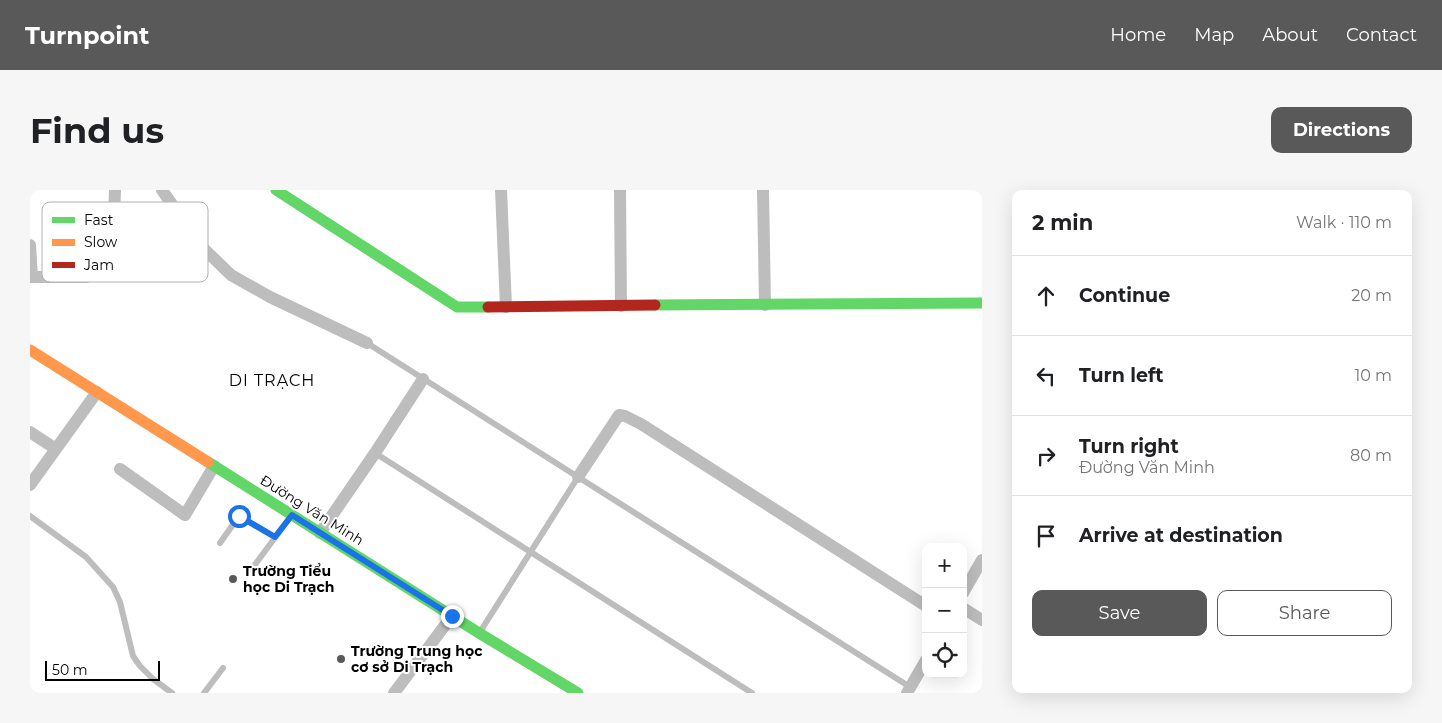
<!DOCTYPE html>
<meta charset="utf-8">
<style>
body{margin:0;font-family:Montserrat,sans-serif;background:#f6f6f6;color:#202124}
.controls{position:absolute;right:15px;bottom:15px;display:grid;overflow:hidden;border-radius:10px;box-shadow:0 5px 20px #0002}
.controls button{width:45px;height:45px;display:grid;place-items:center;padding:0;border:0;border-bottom:1px solid #e0e0e0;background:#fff;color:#202124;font:25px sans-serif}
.scale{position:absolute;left:15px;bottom:12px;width:115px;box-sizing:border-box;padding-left:5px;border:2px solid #000;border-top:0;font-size:14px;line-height:18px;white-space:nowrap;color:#000;-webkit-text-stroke:4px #fff;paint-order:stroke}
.stop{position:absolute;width:15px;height:15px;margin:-11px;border:4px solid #1a73e8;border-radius:50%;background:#fff}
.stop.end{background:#1a73e8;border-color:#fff;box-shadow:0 1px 5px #0008}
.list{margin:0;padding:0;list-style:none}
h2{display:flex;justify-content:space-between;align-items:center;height:65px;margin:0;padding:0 20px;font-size:21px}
h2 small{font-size:16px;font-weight:400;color:#757577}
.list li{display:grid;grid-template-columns:32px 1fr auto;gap:15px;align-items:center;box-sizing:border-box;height:80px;padding:0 20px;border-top:1px solid #e0e0e0}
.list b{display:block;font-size:19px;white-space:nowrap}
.list p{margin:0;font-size:16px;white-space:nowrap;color:#757577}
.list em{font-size:16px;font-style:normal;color:#757577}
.actions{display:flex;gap:10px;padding:15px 20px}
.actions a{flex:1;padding:11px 0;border:1px solid #595959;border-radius:10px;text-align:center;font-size:18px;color:#595959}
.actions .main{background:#595959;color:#fff}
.icon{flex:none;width:28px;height:28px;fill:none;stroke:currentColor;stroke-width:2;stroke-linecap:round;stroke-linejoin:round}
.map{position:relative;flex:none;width:952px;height:503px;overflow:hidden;border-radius:10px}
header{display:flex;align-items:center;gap:30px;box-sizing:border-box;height:70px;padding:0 25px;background:#595959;color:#fff}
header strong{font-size:24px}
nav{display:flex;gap:28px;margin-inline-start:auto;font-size:18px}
.intro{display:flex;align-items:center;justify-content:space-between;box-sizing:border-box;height:120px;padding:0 30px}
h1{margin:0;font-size:35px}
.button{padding:12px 22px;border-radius:10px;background:#595959;color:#fff;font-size:18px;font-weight:700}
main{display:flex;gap:30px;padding:0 30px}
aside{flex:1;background:#fff;border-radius:10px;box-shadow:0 5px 20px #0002}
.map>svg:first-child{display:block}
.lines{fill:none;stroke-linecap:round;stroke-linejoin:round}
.lane{stroke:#bdbdbd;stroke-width:6}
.street{stroke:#bdbdbd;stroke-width:12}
.fast{stroke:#63d668;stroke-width:11}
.slow{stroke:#ff974d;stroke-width:11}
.jam{stroke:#b3261e;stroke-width:11}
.route{stroke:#1a73e8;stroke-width:6}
.poi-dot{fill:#595959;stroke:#fff;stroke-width:2}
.labels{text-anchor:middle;stroke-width:4;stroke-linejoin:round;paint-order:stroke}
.street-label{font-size:14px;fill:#000;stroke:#fff}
.poi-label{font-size:14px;font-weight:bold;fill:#000;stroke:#fff;text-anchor:start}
.quarter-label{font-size:16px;letter-spacing:1px;fill:#000;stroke:#fff}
.key{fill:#fff;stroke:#b2b2b2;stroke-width:1}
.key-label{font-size:14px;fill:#000}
</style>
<header>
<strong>Turnpoint</strong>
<nav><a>Home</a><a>Map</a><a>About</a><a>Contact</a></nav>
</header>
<div class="intro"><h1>Find us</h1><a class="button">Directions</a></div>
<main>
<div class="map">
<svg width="952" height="503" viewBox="0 0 952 503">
<rect width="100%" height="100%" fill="#fff"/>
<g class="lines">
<path class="lane" d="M337,153L548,287
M345,263L722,503
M0,326L56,367L83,397L90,412L103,466L110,476L123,489L142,503
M190,353L209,326L245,347
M221,380L261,326
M450,442L548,287L880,497
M174,503L193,478"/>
<path class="street" d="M132,0L171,56L201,85L240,107L337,153
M471,0L476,117
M590,0L591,116
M733,0L735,115
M0,55L2,87
M0,87H56L67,82L77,71L83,58L85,0
M0,242L26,259
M90,279L155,325L184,276
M548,287L589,225L595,226L611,234L896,416
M0,295L67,202
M290,343L345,263L393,189
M933,403L952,370
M933,418L952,430
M364,503L422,426
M877,503L896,470"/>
<path class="fast" d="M246,0L427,117H458
M625,115L952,113
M178,272L449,443L548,503"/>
<path class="slow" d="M0,160L178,272"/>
<path class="jam" d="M458,117L625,115"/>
</g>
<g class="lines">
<path class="route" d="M209,326L245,347L262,325L422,426"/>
</g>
<g class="poi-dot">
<circle cx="203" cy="389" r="5"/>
<circle cx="311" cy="469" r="5"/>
</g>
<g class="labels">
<g class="street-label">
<text transform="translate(282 320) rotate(32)" y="5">Đường Văn Minh</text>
</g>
<g class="poi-label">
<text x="213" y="386">Trường Tiểu<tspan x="213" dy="16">học Di Trạch</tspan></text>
<text x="321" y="466">Trường Trung học<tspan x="321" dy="16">cơ sở Di Trạch</tspan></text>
</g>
<g class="quarter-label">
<text x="242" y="196">DI TRẠCH</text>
</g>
</g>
<rect x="12" y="12" width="166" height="80" rx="8" class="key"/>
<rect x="22" y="27" width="23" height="6" fill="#63d668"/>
<rect x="22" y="49" width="23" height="7" fill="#ff974d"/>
<rect x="22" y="72" width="23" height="6" fill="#b3261e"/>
<g class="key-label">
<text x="54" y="35">Fast</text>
<text x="54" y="57">Slow</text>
<text x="54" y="80">Jam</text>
</g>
</svg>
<div class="controls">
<button>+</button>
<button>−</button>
<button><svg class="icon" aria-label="locate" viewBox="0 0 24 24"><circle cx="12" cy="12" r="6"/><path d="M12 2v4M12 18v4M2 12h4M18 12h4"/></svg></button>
</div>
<div class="scale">50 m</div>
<div class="stop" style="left:209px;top:326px"></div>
<div class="stop end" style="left:422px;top:426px"></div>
</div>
<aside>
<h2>2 min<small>Walk · 110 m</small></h2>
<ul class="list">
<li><svg class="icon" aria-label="ahead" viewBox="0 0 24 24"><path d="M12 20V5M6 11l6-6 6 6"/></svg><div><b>Continue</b></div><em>20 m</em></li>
<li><svg class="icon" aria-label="left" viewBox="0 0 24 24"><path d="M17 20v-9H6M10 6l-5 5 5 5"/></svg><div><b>Turn left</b></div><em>10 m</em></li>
<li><svg class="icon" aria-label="right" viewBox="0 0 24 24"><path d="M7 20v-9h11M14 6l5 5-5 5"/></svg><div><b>Turn right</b><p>Đường Văn Minh</p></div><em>80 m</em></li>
<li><svg class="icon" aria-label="arrive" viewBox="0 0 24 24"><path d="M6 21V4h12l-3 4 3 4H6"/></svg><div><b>Arrive at destination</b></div></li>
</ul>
<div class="actions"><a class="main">Save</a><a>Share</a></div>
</aside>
</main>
